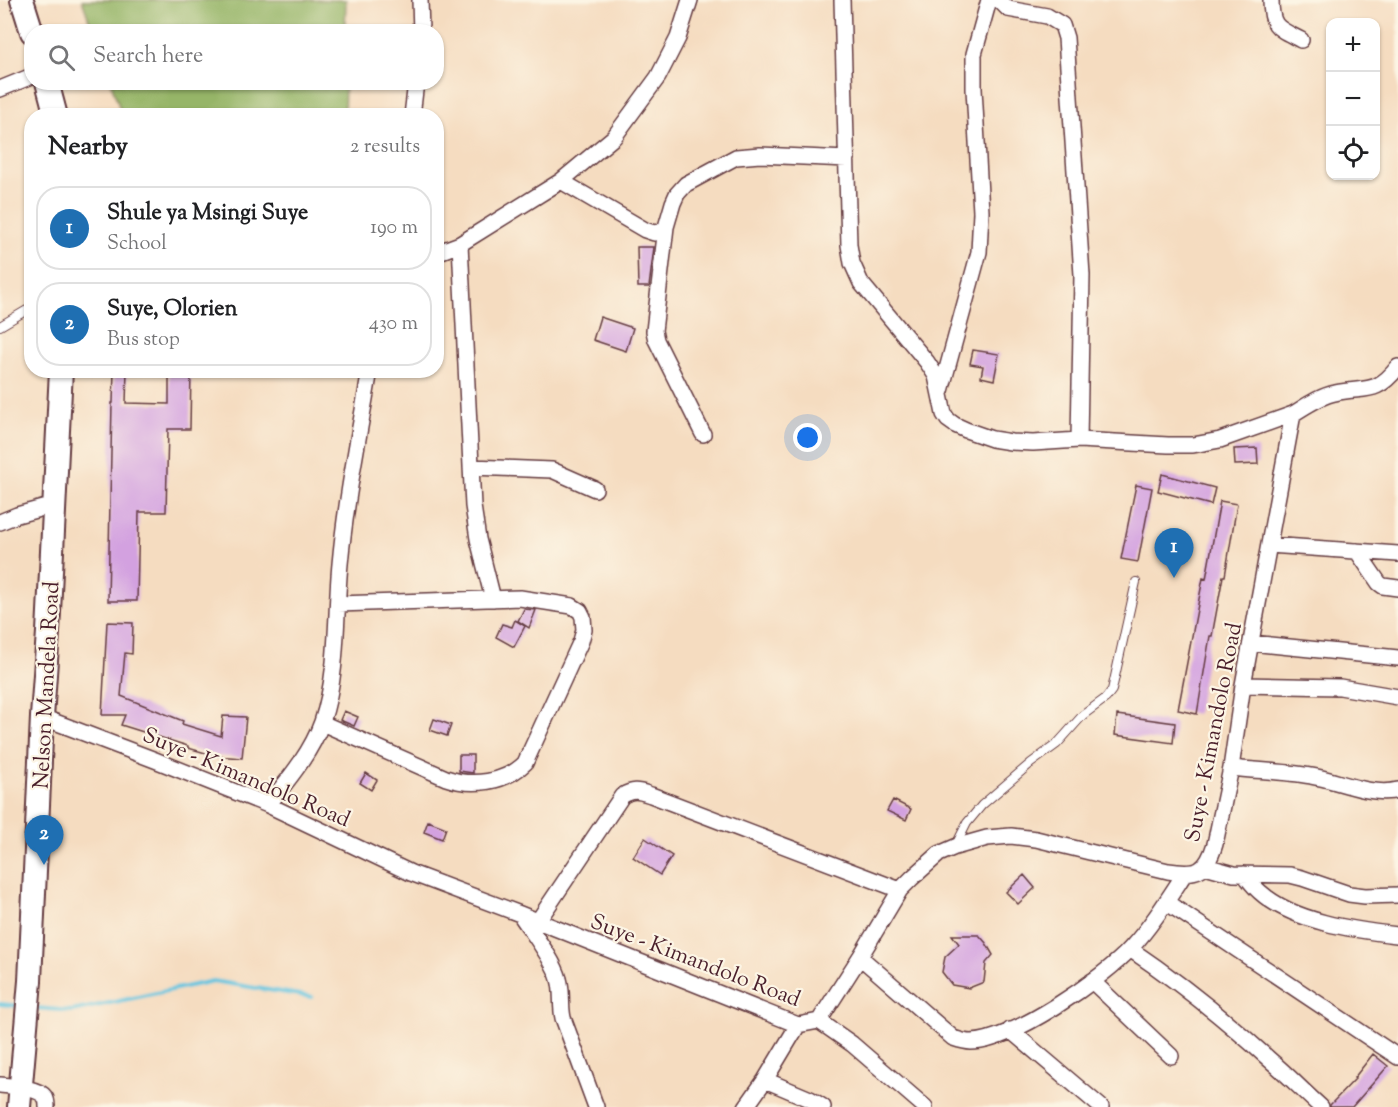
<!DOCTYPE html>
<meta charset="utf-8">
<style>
body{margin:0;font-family:"Sorts Mill Goudy",serif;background:#f2f2f2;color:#202124}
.controls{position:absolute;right:18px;top:18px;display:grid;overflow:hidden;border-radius:12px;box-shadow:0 2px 4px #0004}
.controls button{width:54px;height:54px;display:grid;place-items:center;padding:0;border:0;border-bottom:2px solid #e0e0e0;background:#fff;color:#202124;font:30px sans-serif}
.you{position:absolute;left:808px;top:438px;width:21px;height:21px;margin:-15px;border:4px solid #fff;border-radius:50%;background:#1a73e8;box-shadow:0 0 0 9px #1a73e833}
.badge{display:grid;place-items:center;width:39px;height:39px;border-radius:50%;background:#1f6fb2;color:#fff;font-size:20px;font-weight:700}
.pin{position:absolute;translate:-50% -50px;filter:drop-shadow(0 2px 3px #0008)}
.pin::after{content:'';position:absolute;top:32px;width:21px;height:18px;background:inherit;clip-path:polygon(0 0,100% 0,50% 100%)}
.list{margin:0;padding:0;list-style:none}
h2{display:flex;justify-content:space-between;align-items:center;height:78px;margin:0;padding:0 24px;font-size:26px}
h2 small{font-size:20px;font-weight:400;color:#757577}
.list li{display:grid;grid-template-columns:39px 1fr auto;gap:18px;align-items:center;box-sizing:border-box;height:84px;margin:0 12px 12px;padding:0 12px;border:2px solid #e0e0e0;border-radius:24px}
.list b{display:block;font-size:22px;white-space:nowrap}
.list p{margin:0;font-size:20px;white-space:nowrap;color:#757577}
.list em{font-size:20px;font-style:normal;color:#757577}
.icon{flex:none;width:33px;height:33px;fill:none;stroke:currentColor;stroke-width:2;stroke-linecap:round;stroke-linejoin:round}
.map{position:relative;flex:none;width:1398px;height:1107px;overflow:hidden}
.search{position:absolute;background:#fff;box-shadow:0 2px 4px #0004;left:24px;top:24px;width:420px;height:66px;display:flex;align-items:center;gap:15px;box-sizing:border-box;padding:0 21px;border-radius:24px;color:#757577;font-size:22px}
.panel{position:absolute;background:#fff;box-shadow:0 2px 4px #0004;left:24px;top:108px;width:420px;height:270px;border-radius:24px}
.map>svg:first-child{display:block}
.forest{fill:#96b568;stroke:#706a4a;stroke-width:1.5}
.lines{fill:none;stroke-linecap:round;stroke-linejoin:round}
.stream{stroke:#62c5e0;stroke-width:4}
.building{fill:#d3a1e0}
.service-casing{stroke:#643b41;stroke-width:10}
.minor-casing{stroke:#643b41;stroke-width:18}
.secondary-casing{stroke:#643b41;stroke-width:26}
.service{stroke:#fff;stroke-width:8}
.minor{stroke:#fff;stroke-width:15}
.secondary{stroke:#fff;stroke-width:22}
.labels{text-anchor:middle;stroke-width:4.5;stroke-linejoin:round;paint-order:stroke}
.street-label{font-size:22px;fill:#4a1f2b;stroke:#fcf5e5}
</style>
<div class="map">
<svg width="1398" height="1107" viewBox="0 0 1398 1107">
<rect width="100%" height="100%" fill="#fcf5e5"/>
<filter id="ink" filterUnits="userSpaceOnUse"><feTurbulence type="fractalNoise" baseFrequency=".0167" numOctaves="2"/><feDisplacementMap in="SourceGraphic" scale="12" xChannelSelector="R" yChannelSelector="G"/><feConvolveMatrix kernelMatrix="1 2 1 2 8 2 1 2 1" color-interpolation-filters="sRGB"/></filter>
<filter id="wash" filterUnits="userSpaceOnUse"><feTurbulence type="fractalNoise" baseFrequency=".008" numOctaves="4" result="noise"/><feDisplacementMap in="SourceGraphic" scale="24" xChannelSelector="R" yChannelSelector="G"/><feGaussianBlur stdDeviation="1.35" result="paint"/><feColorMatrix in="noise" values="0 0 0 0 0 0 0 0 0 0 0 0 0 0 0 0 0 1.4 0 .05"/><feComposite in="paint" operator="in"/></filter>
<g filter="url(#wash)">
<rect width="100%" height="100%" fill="#f5dcc0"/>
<path class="forest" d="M82,0H346L345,31H93Z
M111,83H345L344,115H122Z"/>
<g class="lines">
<path class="stream" d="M0,1004L21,1006
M35,1008L72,1011L213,981L312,997"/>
</g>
<g id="blocks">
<path class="building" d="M637,247H654L649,287H638Z
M600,317L633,328L626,351L593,340Z
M973,350L999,354L994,380L981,377L983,366L970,364Z
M114,370H127L126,403L169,404V370H191L190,429H168L166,512H139L137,601H108L112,403H113Z
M1257,448L1258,464L1235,465L1234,449Z
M1162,474L1215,488L1211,505L1158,491Z
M1136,485L1152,488L1138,562L1121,559Z
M1220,501L1237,504L1225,576H1223L1212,636H1210L1197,714L1178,710L1203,578L1206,579Z
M524,609L536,610L529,628L518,621Z
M515,620L525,626L514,647L496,637L502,624L512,627Z
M107,622L133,623L132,654L125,653L121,696L183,721L182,724L221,736L223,716L246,717L242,758L216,756L188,748V746L121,725L125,715H102Z
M344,711L358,717L354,726L340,720Z
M1117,715L1175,723L1173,743L1115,735Z
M434,719L451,725L447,736L430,730Z
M459,755H473V773L459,771Z
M366,773L377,780L371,790L360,783Z
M893,800L911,809L906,820L887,811Z
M428,821L446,828L442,839L424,832Z
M645,838L672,856L660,875L633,857Z
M1024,875L1035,888L1018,904L1006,892Z
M952,935H979L986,943L993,955L986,963L984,982L969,988L952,985L942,972L945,957L959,944Z
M1373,1054L1388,1066L1352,1107H1330V1105L1355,1079L1354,1078Z"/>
</g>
</g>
<g filter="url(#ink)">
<use href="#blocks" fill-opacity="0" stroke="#643b41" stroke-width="1.5"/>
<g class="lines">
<defs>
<path id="service" d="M0,326L32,307
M956,845L967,823L982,805L1031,763L1057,744L1083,715L1106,698L1112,690L1136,582"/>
<path id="minor" d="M420,0L421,32
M842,0L849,245L852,263L861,283L927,362L936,376L944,414L948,420L955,425L966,430L992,439L1011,442L1033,443L1079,440L1168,445H1193L1220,440L1293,414
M999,0L1008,9L1047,16L1062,25L1066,38L1082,275L1079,440
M1271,0C1271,28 1278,28 1301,40
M0,89L32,76
M412,116L416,82
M561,181L645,230L654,233L661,232L666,227L673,203L677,194L686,184L736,157L760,155L847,159
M666,227L654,331L656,340L703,434
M460,244L473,506L478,539L493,599
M436,253L460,244L561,181L614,137L658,77L678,38L690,0
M941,391L979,252L981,212L974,89V54L989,0
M471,467L552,470L595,489
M0,522L17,515L54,505
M1269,545L1398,554
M1357,551L1379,583L1383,586L1398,588
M1251,643L1398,658
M1243,685L1340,687L1398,697
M42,717L155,760L268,805L411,873L520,914L798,1025L819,1021L860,957L900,890L912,878L939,854L955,847L987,838L1011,836L1036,839L1168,871C1197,875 1206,873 1215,844L1231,768L1243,685L1293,414C1306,406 1320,396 1335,393C1366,386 1375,396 1398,367
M322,723L446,778C472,787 505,783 525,763L581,641L584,630L583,617L580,611L572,606L520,598L338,604
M1231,768C1257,771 1285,771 1311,776C1338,780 1371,797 1398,790
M268,805C288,780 311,753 322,722C339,672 335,616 340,564C346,499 359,435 370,370
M1205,866L1234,874L1290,875L1302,878L1349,894L1365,896L1398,895
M1244,874C1249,880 1254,887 1260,892C1293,922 1354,930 1397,935
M1166,902L1398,1057
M520,914C531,931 554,960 559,979C563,992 560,1005 563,1018L596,1107
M538,921L622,796C634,789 638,791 651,795L900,890
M1130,949C1179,982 1226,1020 1270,1060C1288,1075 1304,1092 1321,1107
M860,957L953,1038C959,1040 965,1042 971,1042C1011,1042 1104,978 1131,948C1152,925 1168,899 1185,873
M1092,981L1171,1056
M819,1021L852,1044L925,1107
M1010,1030L1101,1107
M765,1080L810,1099L823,1107
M0,1085C10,1086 39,1088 45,1097C47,1100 47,1104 47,1107
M746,1107L765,1080L798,1025"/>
<path id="secondary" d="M22,0L32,32
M47,82L56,116
M19,1107L30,981L42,717L48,632L61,370"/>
</defs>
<use href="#service" class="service-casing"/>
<use href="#minor" class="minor-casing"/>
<use href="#secondary" class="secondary-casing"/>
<use href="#service" class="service"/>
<use href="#minor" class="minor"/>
<use href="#secondary" class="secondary"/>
</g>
</g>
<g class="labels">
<g class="street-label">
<text transform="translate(45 685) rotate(-87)" y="8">Nelson Mandela Road</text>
<text transform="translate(1212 732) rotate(-79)" y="8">Suye - Kimandolo Road</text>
<text transform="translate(247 776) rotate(23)" y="8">Suye - Kimandolo Road</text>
<text transform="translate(696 959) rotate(21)" y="8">Suye - Kimandolo Road</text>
</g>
</g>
</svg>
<div class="controls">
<button>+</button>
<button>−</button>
<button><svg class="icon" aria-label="locate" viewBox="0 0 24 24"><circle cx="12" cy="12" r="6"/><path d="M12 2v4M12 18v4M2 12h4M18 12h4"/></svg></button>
</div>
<div class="you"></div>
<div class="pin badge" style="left:1174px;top:578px">1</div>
<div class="pin badge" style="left:44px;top:865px">2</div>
<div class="search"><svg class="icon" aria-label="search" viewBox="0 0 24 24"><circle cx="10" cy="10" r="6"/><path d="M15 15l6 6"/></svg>Search here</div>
<section class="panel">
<h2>Nearby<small>2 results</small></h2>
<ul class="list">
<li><span class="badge">1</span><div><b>Shule ya Msingi Suye</b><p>School</p></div><em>190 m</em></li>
<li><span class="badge">2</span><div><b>Suye, Olorien</b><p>Bus stop</p></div><em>430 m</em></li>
</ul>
</section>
</div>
